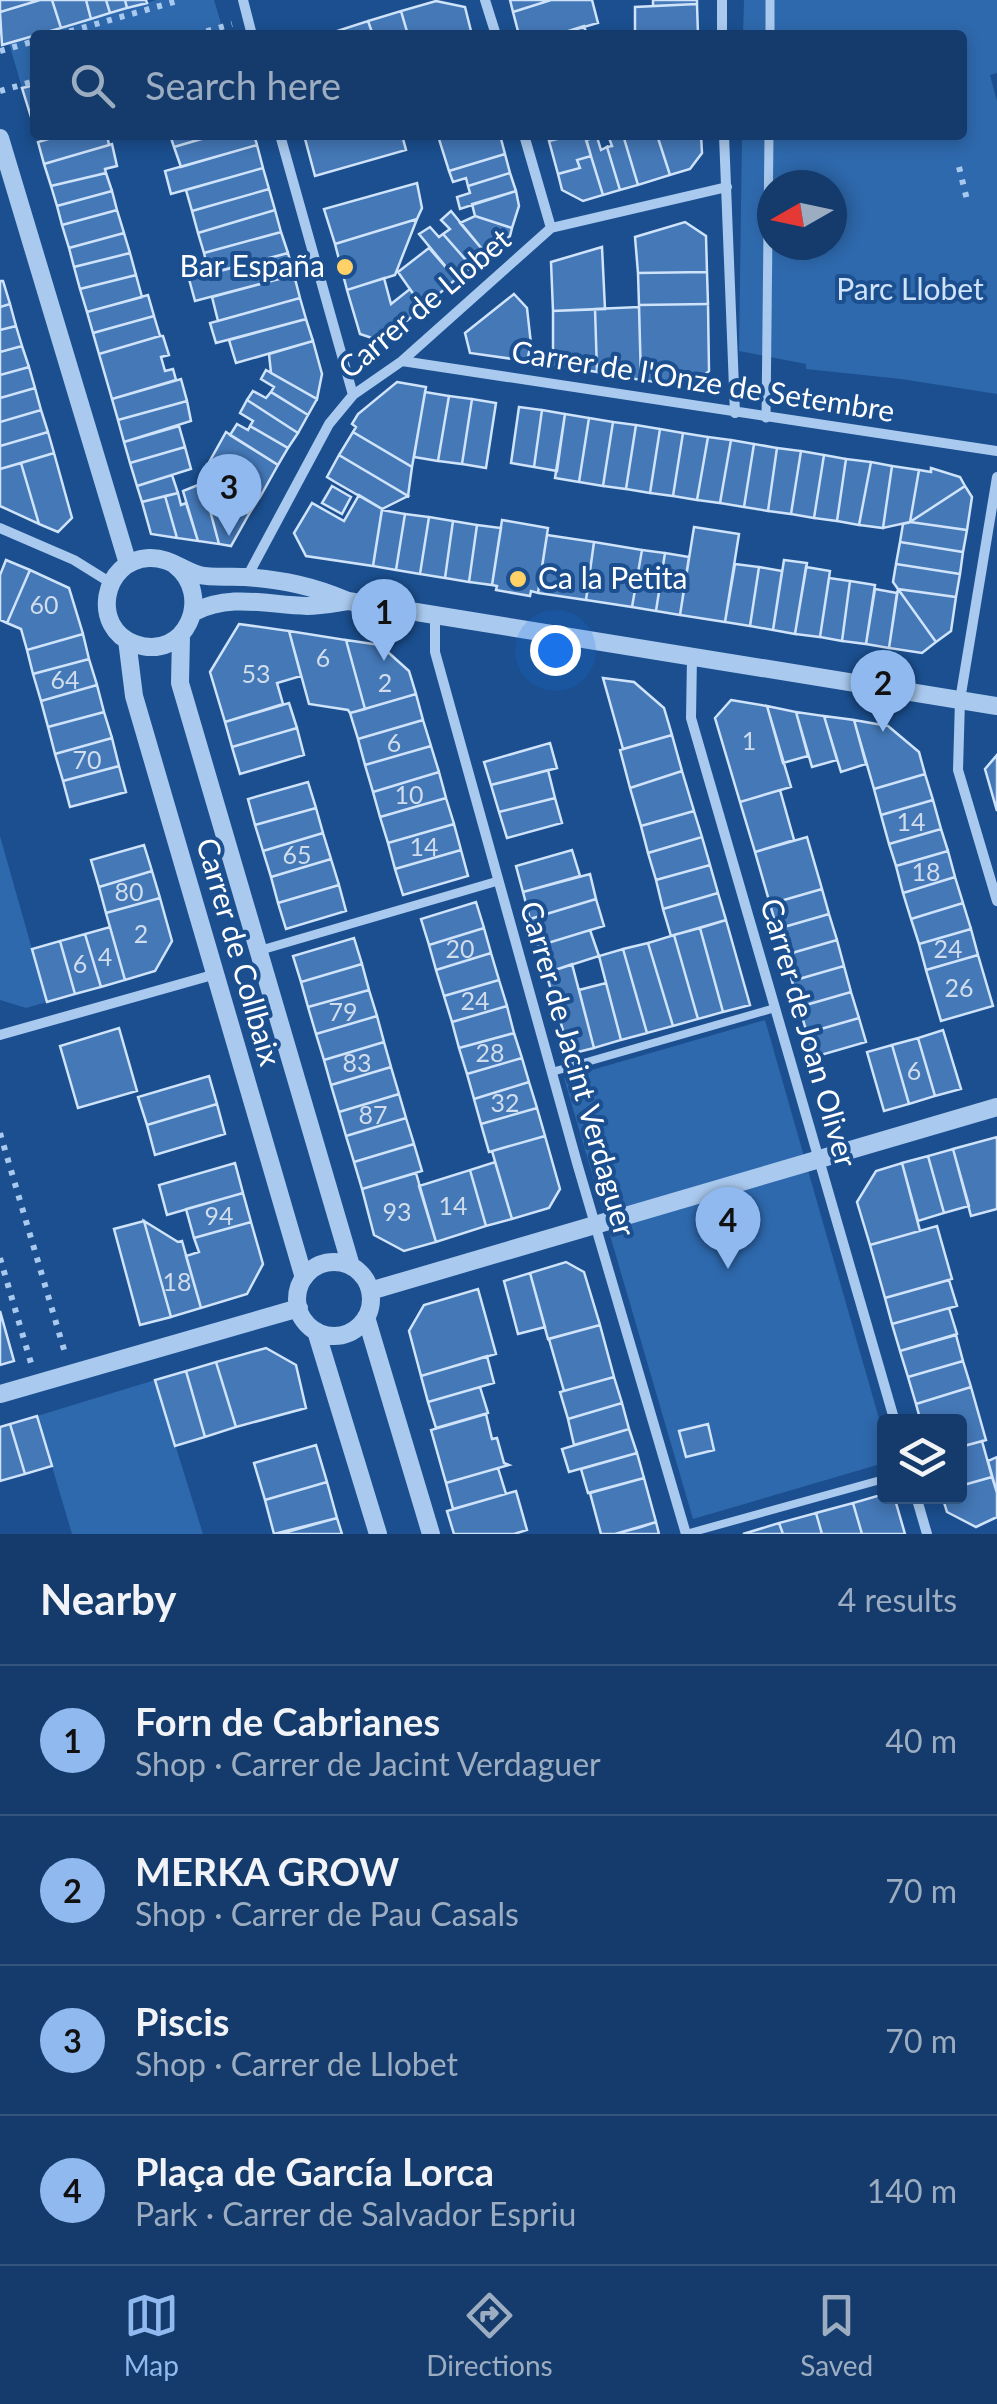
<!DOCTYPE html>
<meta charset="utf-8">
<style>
body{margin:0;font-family:Lato,sans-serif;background:#214673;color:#f1f3f6}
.controls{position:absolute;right:30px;bottom:30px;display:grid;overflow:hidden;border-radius:10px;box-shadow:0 5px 15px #0003}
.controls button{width:90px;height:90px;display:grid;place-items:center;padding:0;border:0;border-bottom:2px solid #33557e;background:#143b6b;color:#f1f3f6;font:50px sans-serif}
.compass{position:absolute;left:757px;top:170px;width:90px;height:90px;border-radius:50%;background:#143b6b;box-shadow:0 5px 15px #0003;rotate:261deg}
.you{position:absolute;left:555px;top:650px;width:35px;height:35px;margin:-25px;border:8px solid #fff;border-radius:50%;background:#1a73e8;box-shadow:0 0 0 15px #1a73e833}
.badge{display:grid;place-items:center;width:65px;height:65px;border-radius:50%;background:#90b9f0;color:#111;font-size:32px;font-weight:700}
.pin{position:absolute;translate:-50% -82px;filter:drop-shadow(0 2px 5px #0008)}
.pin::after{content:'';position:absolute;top:52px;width:35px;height:30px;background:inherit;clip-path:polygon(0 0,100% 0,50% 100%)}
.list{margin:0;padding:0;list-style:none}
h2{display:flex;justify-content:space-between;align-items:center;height:130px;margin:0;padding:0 40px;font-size:42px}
h2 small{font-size:32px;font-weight:400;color:#9dadc1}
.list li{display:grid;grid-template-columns:65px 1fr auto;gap:30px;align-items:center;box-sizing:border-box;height:150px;padding:0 40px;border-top:2px solid #33557e}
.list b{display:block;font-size:38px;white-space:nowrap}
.list p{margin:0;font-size:32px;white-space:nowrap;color:#9dadc1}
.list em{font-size:32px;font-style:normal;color:#9dadc1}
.icon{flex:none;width:55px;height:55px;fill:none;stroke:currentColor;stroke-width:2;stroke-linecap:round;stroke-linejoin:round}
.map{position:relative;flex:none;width:997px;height:1534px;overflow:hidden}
.search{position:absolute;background:#143b6b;box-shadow:0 5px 15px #0003;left:30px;right:30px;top:30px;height:110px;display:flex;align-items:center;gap:25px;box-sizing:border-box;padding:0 35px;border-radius:10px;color:#9dadc1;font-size:38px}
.sheet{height:730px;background:#143b6b}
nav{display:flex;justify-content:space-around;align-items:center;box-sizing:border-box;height:140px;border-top:2px solid #33557e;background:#143b6b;font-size:28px;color:#9dadc1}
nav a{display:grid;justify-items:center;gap:5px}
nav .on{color:#90b9f0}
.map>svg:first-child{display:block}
.green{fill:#2e69ad;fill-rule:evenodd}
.building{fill:#4478b7;stroke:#cfe3fa;stroke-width:2.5}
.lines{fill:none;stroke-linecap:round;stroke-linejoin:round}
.path{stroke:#a9c9ee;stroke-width:6;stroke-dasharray:5 8;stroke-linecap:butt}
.service{stroke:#a9c9ee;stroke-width:8}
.pedestrian{stroke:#a9c9ee;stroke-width:9}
.minor{stroke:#a9c9ee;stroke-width:10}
.tertiary{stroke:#a9c9ee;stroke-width:18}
.poi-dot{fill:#ffd166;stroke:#1b4f8f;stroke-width:4}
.labels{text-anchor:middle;stroke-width:8;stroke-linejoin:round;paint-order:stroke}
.number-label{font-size:25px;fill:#d0dded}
.poi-label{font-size:30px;fill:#fff;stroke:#1b4f8f;text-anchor:end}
.park-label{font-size:30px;fill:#cfe3fa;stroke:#1b4f8f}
.street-label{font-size:30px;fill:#fff;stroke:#1b4f8f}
</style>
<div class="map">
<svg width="997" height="1534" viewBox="0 0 997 1534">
<rect width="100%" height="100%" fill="#1b4f8f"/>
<path class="green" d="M156,0H214L223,30L208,35H37Z
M744,0H997V73L990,75L997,101V394L901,379L806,369V364L739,351L742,135H962V35H743ZM772,185H832V245H772Z
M35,36V85L22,88L9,43Z
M0,836L47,1002L26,1008L0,1000Z
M765,1020L884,1436V1463L693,1519L564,1078Z
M155,1380L203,1534H72L37,1416Z"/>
<path class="building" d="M0,0H40L0,12Z
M40,0H52L61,28L2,45L0,12Z
M52,0H86L91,19L61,28Z
M86,0H106L110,13L91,19Z
M106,0H125L127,8L110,13Z
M125,0H146L147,3L127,8Z
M510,0H551L513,12Z
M551,0H592L598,23L556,35H519L513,12Z
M653,0H697V4L653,6Z
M436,1L465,7L472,35H408L401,11Z
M697,4L698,35H635V7Z
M401,11L408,35H373L368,21Z
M368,21L373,35H338L337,31Z
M584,26L587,35H556L578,28Z
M35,85V116L31,117L22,88Z
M62,135H107L109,145L44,164L38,142Z
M170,135H215L174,147Z
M215,135H254L257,145L181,167L174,147Z
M304,135H402L406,150L315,176Z
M451,135H500L505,154L449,171L439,139Z
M573,135H585L591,156L577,160L580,168L558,174L549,141Z
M608,135H623L638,185L620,190L607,147L612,146Z
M623,135H657L670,175L638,185Z
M657,135H701L702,153L690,169L670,175Z
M597,137L601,150L607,147L620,190L603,195L586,140Z
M112,144L117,166L105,169L106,173L51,186L44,164Z
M257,145L263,168L171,194L165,171Z
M505,154L510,173L468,186L466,178L453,182L449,171Z
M591,156L603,195L583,201L562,190L558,174L580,168L577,160Z
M263,168L269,189L192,211L186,190Z
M106,173L112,191L57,206L51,186Z
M510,173L516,191L460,209L457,197L470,193L468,186Z
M417,183L422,208L417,219L335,244L324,209Z
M269,189L275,210L198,233L192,211Z
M112,191L117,210L62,225L57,206Z
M516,191L519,206L512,228L475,216L472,204Z
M117,210L124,233L69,248L62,225Z
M275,210L281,232L204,253L198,233Z
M451,211L487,255L472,267L443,234L450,229L441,220Z
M475,216L512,228L510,236L487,255L460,223Z
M417,219L395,275L347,290L335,244Z
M685,222L706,236L707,272L638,273L635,237Z
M430,227L439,237L443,234L472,267L456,279L419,234Z
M281,232L288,253L209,274L204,253Z
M124,233L130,253L74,267L69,248Z
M602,247L605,309L553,311L551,262Z
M429,248L456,279L423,308L398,272Z
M130,253L136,275L80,289L74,267Z
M288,253L294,275L195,301L189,279Z
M707,272L708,304L639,305L638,273Z
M136,275L142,297L87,312L80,289Z
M294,275L300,298L218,321L212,297Z
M384,278L391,304L410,289L423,308L381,341L360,334L347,290Z
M0,281H3L10,304L0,307Z
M514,294L527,308L531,344L527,361L470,353L465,333Z
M148,295L154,316L93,333L87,312Z
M300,298L306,319L216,343L210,323Z
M10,304L16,326L0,330V307Z
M708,304L709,371L691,387L641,380L639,305Z
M639,307L641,380L597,372L595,309Z
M595,309L597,372L553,365V311Z
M154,316L160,336L99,354L93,333Z
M306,319L313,341L236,363L229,340Z
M16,326L22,346L0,352V330Z
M160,336H163L169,355L161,357L165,371L173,369L176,380L112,399L99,354Z
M313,341L322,374L317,399L271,373L269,354Z
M22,346L29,367L0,375V352Z
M29,367L35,388L0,398V375Z
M266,370L317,399L308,415L271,392L274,387L261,379Z
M181,379L187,401L118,420L112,399Z
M397,382L426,387L412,467L353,432L356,427L352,424L358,414Z
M35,388L41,410L0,422V398Z
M253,391L266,398L271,392L308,415L298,433L247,400Z
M425,392L449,396L438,461L414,457Z
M449,396L472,399L462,464L438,461Z
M472,399L496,403L486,468L462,464Z
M247,400L298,433L288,448L250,426L253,421L240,413Z
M187,401L191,421L124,442L118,420Z
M519,407L542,410L534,467L511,463Z
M41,410L48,432L0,446V422Z
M542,410L565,414L557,471L534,467Z
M565,414L589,418L579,482L555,478Z
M589,418L613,422L603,486L579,482Z
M613,422L636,425L626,489L603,486Z
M237,424L248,430L250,426L288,448L278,465L230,435Z
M636,425L660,429L650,493L626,489Z
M179,426L185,447L130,463L124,442Z
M660,429L683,433L673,496L650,493Z
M48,432L54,453L0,469V446Z
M226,432L278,465L260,497L207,466Z
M353,432L412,467L408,496L339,455Z
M683,433L708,437L697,500L673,496Z
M708,437L731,440L720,503L697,500Z
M731,440L754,444L744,507L720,503Z
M754,444L777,448L768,511L744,507Z
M185,447L191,469L137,486L130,463Z
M777,448L801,451L791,514L768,511Z
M801,451L824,455L814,518L791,514Z
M54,453L72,518L58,532L39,524L21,463Z
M339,455L393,487L408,496L382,509L335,482L327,477Z
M824,455L846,459L837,521L814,518Z
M846,459L871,462L859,525L837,521Z
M871,462L892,466L883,528L859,525Z
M21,463L39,524L0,506V469Z
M892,466L919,470L910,522L883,528Z
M212,468L260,497L249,514L211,493L216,485L205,479Z
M931,468L960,477L965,486L910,522L919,470L931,472Z
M172,475L178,493L142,502L137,486Z
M203,483L208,503L219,544L198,541L183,491Z
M332,486L351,497L342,514L322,503Z
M965,486L972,497L967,530L910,522Z
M178,493L181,505L186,503L198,541L177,538L165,496Z
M214,494L249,514L231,546L219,544L208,503Z
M359,495L382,509L373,566L306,556L294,533L312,503L344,521Z
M165,496L177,538L151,534L142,502Z
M382,510L405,514L396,570L373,566Z
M405,514L429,517L420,574L396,570Z
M429,517L453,521L445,578L420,574Z
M502,520L548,528L538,593L531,591L530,596L496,590L497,586L492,585Z
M453,521L477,525L469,582L445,578Z
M910,522L967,530L963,552L900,542L903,524Z
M477,525L501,528L492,585L469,582Z
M694,527L739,534L725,622L680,615Z
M547,535L594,542L586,600L538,593Z
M594,542L642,550L632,607L586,600Z
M900,542L963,552L960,574L896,564Z
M642,550L665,553L656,611L632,607Z
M665,553L689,557L680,615L656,611Z
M6,560L30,570L7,623L0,620V575Z
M784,560L807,563L795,634L773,630Z
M735,564L759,567L750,626L725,622Z
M896,564L960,574L956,597L898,589L893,582Z
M759,567L782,571L773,630L750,626Z
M806,567L830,571L820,637L795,634Z
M30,570L69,588L83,634L27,650L21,629L7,623Z
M829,578L850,581L842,641L820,637Z
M850,581L875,585L866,644L842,641Z
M875,589L897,593L889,648L866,644Z
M898,589L956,597L951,631L936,642Z
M898,589L936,642L922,653L889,648Z
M239,624L289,631L301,676L277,683L283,704L225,722L210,672Z
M289,631L346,640L365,709L350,713L348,710L309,704Z
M83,634L89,659L33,674L27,650Z
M346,640L380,645L409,671L416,694L365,709Z
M89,659L97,685L41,701L33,674Z
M603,678L634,682L664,708L672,735L623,749Z
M97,685L104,712L48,727L41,701Z
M416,694L423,720L358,739L350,713Z
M731,700L767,706L791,787L740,802L715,718Z
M289,703L297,728L232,747L225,722Z
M767,706L796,712L808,756L783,763Z
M104,712L112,738L55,754L48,727Z
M796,712L824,716L837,760L812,767Z
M824,716L854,720L866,764L841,772Z
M423,720L431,746L365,765L358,739Z
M854,720L888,726L919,752L925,774L874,789Z
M297,728L304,755L240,774L232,747Z
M672,735L682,771L630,788L620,750Z
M112,738L119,766L63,781L55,754Z
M550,743L557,768L491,785L484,762Z
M431,746L439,772L373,792L365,765Z
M997,755V811L985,769Z
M119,766L126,792L70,807L63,781Z
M548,770L555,798L499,812L491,785Z
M682,771L694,811L641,826L630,788Z
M439,772L446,798L380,817L373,792Z
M925,774L933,800L881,815L874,789Z
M308,782L316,808L255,825L248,799Z
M780,790L794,840L755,852L740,802Z
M446,798L454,824L388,843L380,817Z
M555,798L562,823L507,838L499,812Z
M933,800L941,829L889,844L881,815Z
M316,808L323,833L263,851L255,825Z
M694,811L702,837L648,853L641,826Z
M454,824L461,850L395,869L388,843Z
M941,829L948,851L896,866L889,844Z
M323,833L331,859L271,877L263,851Z
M702,837L710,865L656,880L648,853Z
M807,837L822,889L770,904L755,852Z
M144,845L152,871L99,887L91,860Z
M461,850L468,876L403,895L395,869Z
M572,850L580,876L523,892L516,866Z
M948,851L955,877L903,893L896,866Z
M331,859L339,885L278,903L271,877Z
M710,865L718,893L663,909L656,880Z
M152,871L160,898L106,913L99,887Z
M590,874L596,899L530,919L523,892Z
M955,877L963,903L911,919L903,893Z
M339,885L346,911L286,929L278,903Z
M822,889L829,914L777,929L770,904Z
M718,893L726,920L671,936L663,909Z
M160,898L172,941L155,971L125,980L106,913Z
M596,899L604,926L538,946L530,919Z
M476,902L484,928L429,945L421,919Z
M963,903L971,929L919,944L911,919Z
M829,914L837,940L785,955L777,929Z
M726,920L750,1005L723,1012L700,928Z
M110,927L125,980L101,987L85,934Z
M484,928L491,953L436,970L429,945Z
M700,928L723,1012L698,1019L674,935Z
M971,929L978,955L926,970L919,944Z
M590,930L599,956L546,973L538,946Z
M85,934L101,987L75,994L60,941Z
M674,935L698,1019L673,1026L648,943Z
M354,938L362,964L301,982L293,956Z
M837,940L844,966L792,981L785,955Z
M60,941L75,994L47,1002L32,949Z
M648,943L673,1026L647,1033L623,949Z
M623,949L647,1033L621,1040L599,956Z
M491,953L499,980L444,996L436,970Z
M978,955L993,1006L941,1021L926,970Z
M362,964L369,990L308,1007L301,982Z
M572,964L594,1048L570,1054L546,973Z
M844,966L851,992L799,1007L792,981Z
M499,980L507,1006L452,1022L444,996Z
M606,983L621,1040L594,1048L579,990Z
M369,990L377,1016L316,1034L308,1007Z
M851,992L859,1018L807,1033L799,1007Z
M507,1006L514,1033L459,1048L452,1022Z
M377,1016L384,1042L324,1060L316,1034Z
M859,1018L866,1042L814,1057L807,1033Z
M119,1028L137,1091L78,1108L60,1046Z
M943,1030L961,1089L935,1096L918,1038Z
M514,1033L522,1058L467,1074L459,1048Z
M918,1038L935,1096L909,1104L892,1045Z
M384,1042L391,1067L331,1085L324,1060Z
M892,1045L909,1104L884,1111L867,1052Z
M522,1058L529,1082L474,1099L467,1074Z
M391,1067L399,1094L339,1112L331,1085Z
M209,1076L217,1104L147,1125L138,1097Z
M529,1082L537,1108L481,1124L474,1099Z
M399,1094L406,1118L346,1136L339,1112Z
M217,1104L225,1134L155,1155L147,1125Z
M537,1108L545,1136L489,1152L481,1124Z
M406,1118L414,1144L354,1162L346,1136Z
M545,1136L560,1189L549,1208L512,1219L492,1151Z
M997,1137V1209L971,1216L953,1149Z
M414,1144L422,1171L362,1189L354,1162Z
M953,1149L969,1206L944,1213L928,1156Z
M928,1156L944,1213L918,1221L902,1163Z
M495,1162L512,1219L486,1226L470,1170Z
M235,1163L243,1193L167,1215L159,1185Z
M902,1163L920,1231L870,1245L857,1202L876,1171Z
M470,1170L486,1226L436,1242L419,1186Z
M416,1173L436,1242L404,1251L374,1235L362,1189Z
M243,1193L251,1222L194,1238L186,1209Z
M144,1221L171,1317L140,1325L114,1229Z
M144,1221L178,1242L182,1241L201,1308L171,1317Z
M251,1222L263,1264L247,1294L201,1308L186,1256L199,1252L194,1238Z
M937,1226L952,1279L885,1298L870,1245Z
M566,1262L584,1272L600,1325L548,1339L530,1273Z
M530,1273L545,1327L518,1334L504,1281Z
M949,1280L957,1306L892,1324L885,1298Z
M478,1289L496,1354L421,1376L409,1331L424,1305Z
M949,1308L957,1334L900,1351L892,1324Z
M0,1311L14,1361L0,1365Z
M600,1325L614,1377L564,1391L549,1339Z
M956,1335L963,1361L908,1377L900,1351Z
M266,1348L296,1365L306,1408L236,1427L216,1362Z
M487,1356L494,1383L428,1402L421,1376Z
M963,1361L971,1387L916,1404L908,1377Z
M216,1362L236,1427L205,1437L186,1371Z
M186,1371L205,1437L175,1446L155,1380Z
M614,1377L622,1403L568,1419L560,1392Z
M480,1387L488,1413L436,1428L428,1402Z
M971,1387L986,1440L960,1447V1422H921L916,1404Z
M622,1403L629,1429L574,1445L568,1419Z
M486,1414L492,1439L497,1438L504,1463L509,1465L446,1483L431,1430Z
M37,1416L52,1466L25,1474L10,1424Z
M10,1424L25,1474L0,1481V1427Z
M708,1424L714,1450L686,1457L679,1431Z
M629,1429L637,1453L569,1472L562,1449Z
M982,1441L992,1477L960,1486V1447Z
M316,1445L327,1482L265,1500L254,1463Z
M637,1453L644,1478L588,1493L581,1469Z
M997,1457V1493L988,1461Z
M498,1468L506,1494L453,1509L446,1483Z
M992,1477L997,1493V1517L976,1527L947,1512L942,1496H960V1486Z
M644,1478L656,1522L615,1534H601L590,1493Z
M327,1482L337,1518L274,1534L265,1500Z
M516,1491L527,1530L514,1534H454L447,1511Z
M884,1494L894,1496L905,1534H862L853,1503Z
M853,1503L862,1534H822L816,1513Z
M816,1513L822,1534H783L779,1523Z
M337,1518L342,1534H279L287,1532Z
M656,1522L659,1534H615L641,1527Z
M779,1523L783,1534H743Z"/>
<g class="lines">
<path class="path" d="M57,35L181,0
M194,35L232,24
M0,51L35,41
M0,91L35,81
M959,167L968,204
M0,1133L65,1353
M0,1258L31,1363"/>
<path class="service" d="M552,1072L775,1008
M686,1534L884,1479"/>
<path class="pedestrian" d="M770,35V0
M766,418L769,135
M258,951L498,881"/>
<path class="minor" d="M243,0L252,35
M485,0L496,35
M722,0V35
M280,135L353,395
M524,135L551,228
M724,135L735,413
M402,361L997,451
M997,477L960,700L958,770L997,901
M0,528L74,560L111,583
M247,577L329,424L353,395L402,361L551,228L727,187
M435,615V652L577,1163L686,1534
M692,656L691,718L895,1422
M0,1035L216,974
M916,1496L927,1534"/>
<path class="tertiary" d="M0,138L128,564
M175,565C214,595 186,662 135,644C90,628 102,560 149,558C168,557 182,570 199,575C213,578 230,576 245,577C284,580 313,586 348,601L997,706
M194,612C230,593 268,605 307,606C320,606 335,603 348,601
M181,636L180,683L351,1266
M127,640L134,696L304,1278
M297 1299a37 37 0 1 1 74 0a37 37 0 1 1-74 0Z
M370,1291L997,1107
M366,1317L431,1534
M316,1331L378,1534
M0,1394L299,1308"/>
</g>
<g class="poi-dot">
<circle cx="345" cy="267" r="10"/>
<circle cx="518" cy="579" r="10"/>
</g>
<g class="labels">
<g class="number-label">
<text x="44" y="614">60</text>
<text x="323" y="667">6</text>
<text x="256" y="683">53</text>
<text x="65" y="689">64</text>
<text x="385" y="692">2</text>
<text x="749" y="750">1</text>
<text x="394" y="752">6</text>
<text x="87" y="769">70</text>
<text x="409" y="804">10</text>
<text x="911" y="831">14</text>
<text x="424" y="856">14</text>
<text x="297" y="864">65</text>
<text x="926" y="881">18</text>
<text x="129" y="901">80</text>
<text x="141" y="943">2</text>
<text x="460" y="958">20</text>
<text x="948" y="958">24</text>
<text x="105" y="966">4</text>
<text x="80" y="973">6</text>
<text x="959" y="997">26</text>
<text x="475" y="1010">24</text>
<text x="343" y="1021">79</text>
<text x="490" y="1062">28</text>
<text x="357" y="1072">83</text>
<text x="914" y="1080">6</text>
<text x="505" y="1112">32</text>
<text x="373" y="1124">87</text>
<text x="453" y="1215">14</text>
<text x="397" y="1221">93</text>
<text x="219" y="1225">94</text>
<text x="177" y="1291">18</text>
</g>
<g class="poi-label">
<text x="325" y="277">Bar España</text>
<text x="538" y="589" text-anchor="start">Ca la Petita</text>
</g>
<g class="park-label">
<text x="910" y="300">Parc Llobet</text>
</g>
<g class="street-label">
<text transform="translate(425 304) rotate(-40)" y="10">Carrer de Llobet</text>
<text transform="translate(703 382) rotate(9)" y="10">Carrer de l'Onze de Setembre</text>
<text transform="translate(238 952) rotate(74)" y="10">Carrer de Collbaix</text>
<text transform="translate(808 1033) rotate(74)" y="10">Carrer de Joan Oliver</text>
<text transform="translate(577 1069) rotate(74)" y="10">Carrer de Jacint Verdaguer</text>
</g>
</g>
</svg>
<div class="controls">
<button><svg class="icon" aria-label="layers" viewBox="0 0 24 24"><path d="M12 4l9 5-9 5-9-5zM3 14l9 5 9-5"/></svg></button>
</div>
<svg class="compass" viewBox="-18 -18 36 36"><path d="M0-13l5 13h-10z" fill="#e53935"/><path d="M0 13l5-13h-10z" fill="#9dadc1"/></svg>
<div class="you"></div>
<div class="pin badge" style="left:384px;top:661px">1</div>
<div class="pin badge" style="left:883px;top:732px">2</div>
<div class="pin badge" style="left:229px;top:536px">3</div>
<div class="pin badge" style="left:728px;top:1269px">4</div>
<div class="search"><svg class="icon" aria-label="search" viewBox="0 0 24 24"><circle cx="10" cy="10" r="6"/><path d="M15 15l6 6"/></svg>Search here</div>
</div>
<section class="sheet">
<h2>Nearby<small>4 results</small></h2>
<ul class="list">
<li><span class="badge">1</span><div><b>Forn de Cabrianes</b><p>Shop · Carrer de Jacint Verdaguer</p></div><em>40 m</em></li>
<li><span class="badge">2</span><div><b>MERKA GROW</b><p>Shop · Carrer de Pau Casals</p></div><em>70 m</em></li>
<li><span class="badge">3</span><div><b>Piscis</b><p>Shop · Carrer de Llobet</p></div><em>70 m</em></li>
<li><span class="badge">4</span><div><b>Plaça de García Lorca</b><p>Park · Carrer de Salvador Espriu</p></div><em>140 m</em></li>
</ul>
</section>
<nav>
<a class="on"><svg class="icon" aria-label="map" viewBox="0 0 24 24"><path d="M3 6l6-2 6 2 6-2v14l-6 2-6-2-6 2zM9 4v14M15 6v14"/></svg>Map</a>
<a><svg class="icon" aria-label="directions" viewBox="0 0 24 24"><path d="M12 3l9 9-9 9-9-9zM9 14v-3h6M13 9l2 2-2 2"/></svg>Directions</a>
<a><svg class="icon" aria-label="saved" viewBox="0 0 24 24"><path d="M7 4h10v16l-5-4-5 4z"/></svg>Saved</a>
</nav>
